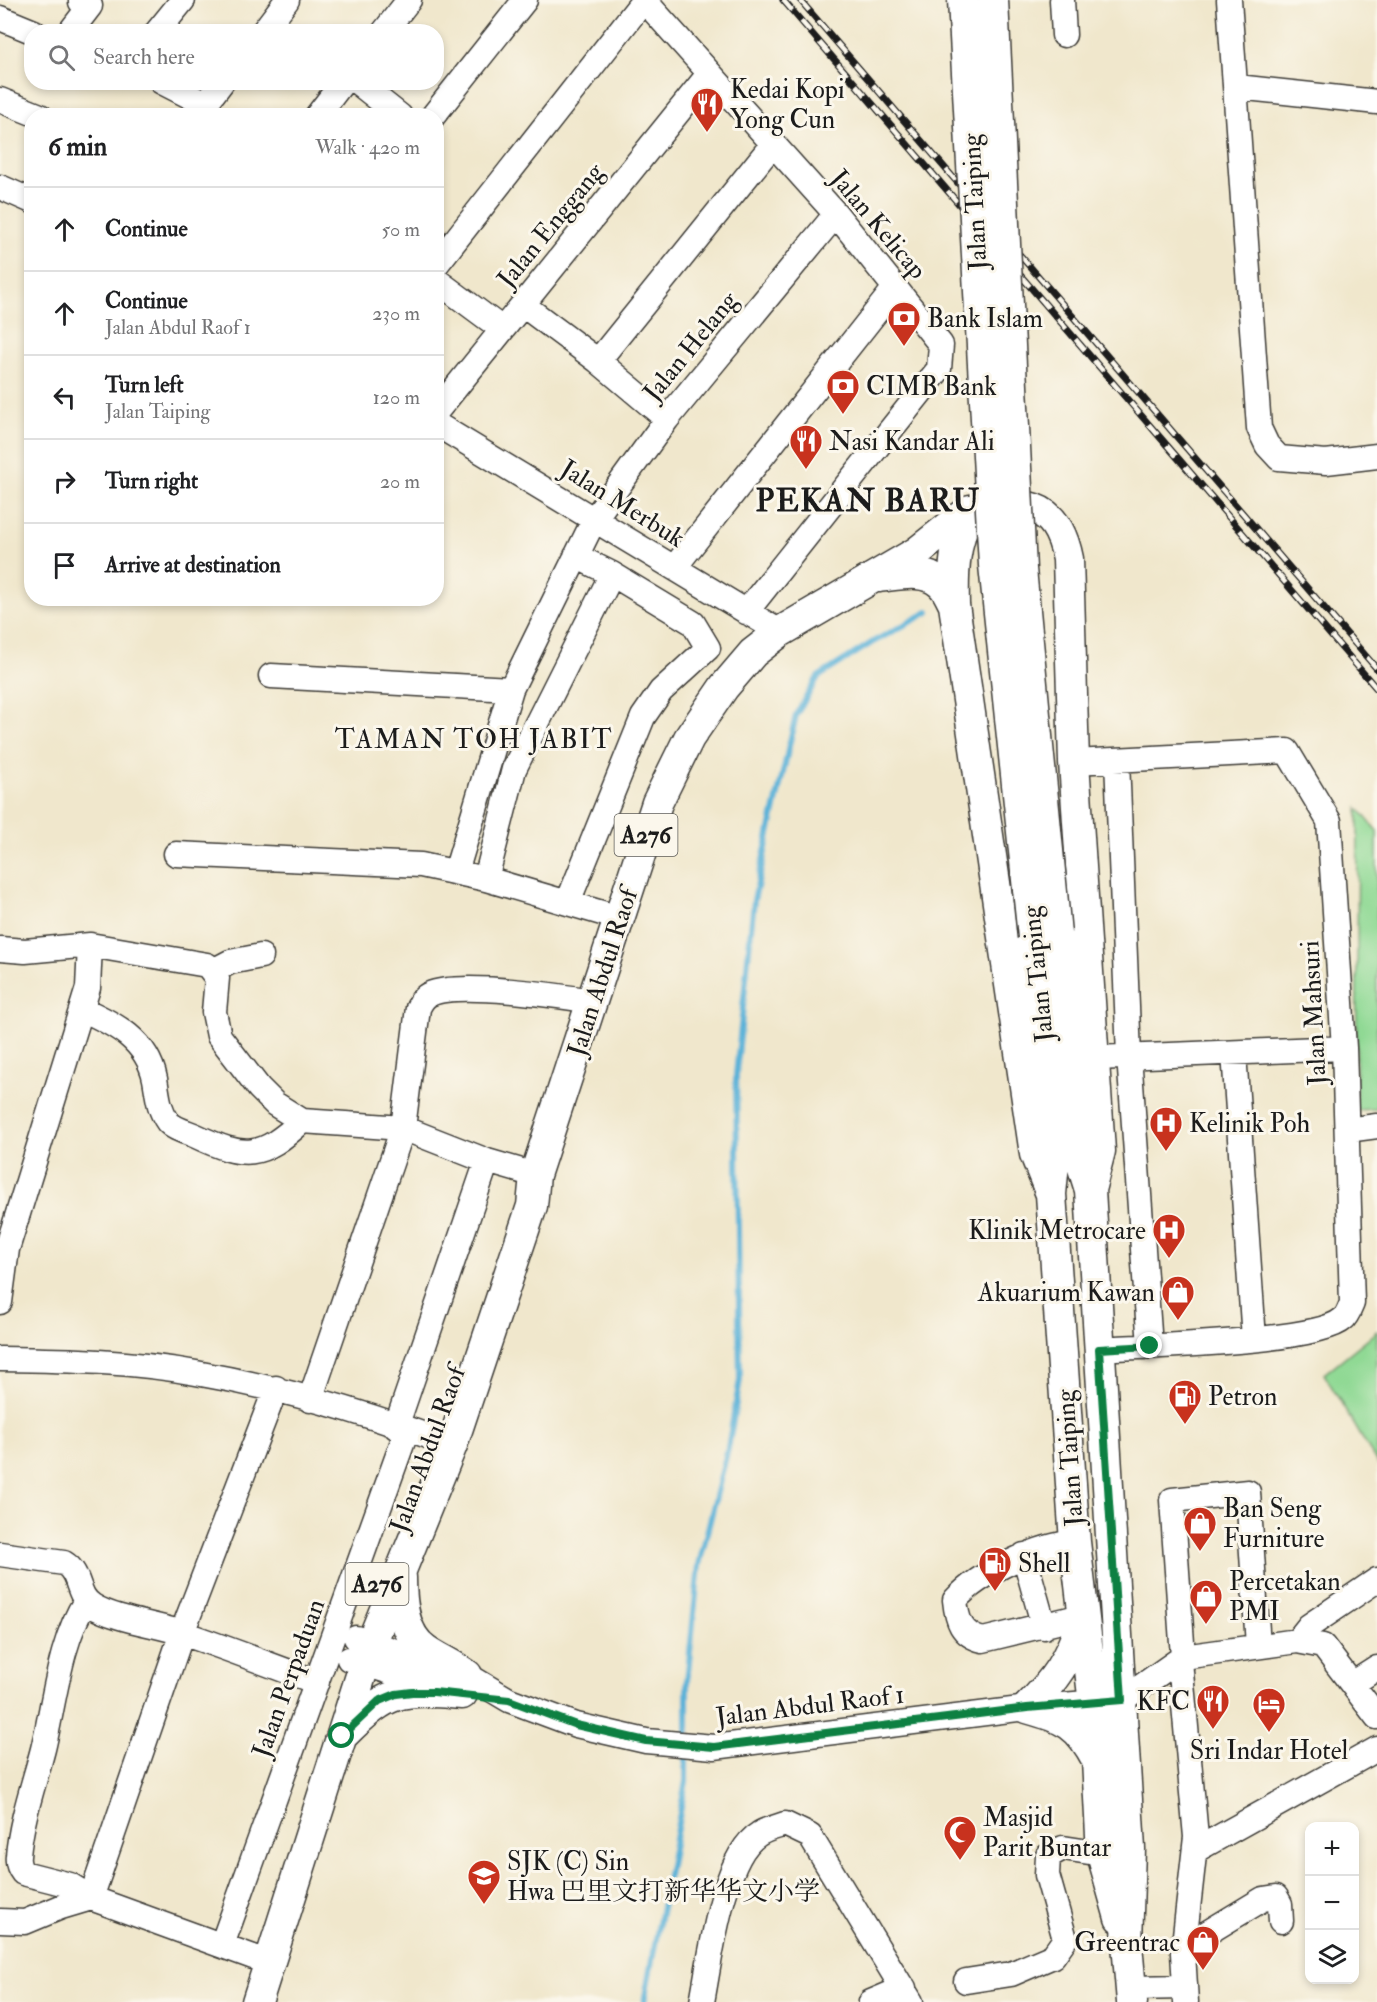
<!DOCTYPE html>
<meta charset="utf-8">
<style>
body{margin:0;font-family:"IM FELL Double Pica","Noto Serif SC",serif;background:#f6f6f6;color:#202124}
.controls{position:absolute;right:18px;bottom:18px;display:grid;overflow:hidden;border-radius:12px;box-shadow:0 3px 9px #0003}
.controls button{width:54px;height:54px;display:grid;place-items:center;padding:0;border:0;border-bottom:2px solid #e0e0e0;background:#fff;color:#202124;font:30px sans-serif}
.stop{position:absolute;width:18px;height:18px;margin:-14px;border:4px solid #0b8043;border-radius:50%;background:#fff}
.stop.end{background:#0b8043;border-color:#fff;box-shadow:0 2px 6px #0008}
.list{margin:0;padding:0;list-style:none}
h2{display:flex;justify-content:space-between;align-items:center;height:78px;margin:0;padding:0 24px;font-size:26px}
h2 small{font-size:20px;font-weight:400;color:#757577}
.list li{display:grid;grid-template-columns:39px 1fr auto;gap:18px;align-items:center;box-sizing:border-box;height:84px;padding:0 24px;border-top:2px solid #e0e0e0}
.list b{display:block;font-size:22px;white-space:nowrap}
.list p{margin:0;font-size:20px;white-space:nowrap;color:#757577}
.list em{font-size:20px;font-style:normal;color:#757577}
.icon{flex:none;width:33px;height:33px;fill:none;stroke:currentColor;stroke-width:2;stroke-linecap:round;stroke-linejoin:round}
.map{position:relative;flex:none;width:1377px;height:2002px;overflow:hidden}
.search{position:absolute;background:#fff;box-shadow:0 3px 9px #0003;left:24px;top:24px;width:420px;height:66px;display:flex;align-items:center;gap:15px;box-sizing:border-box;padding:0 21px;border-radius:24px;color:#757577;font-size:22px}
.panel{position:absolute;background:#fff;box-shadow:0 3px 9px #0003;left:24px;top:108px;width:420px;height:498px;border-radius:24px}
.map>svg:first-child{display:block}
.green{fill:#90d994;stroke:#567a58;stroke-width:1.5}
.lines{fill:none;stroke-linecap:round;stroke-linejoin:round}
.stream{stroke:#5bb2d8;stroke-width:6}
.minor-casing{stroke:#3c3a36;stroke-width:27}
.major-casing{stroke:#3c3a36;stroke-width:33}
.minor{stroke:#fff;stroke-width:24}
.major{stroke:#fff;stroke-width:30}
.rail-casing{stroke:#1c1c1c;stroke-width:7}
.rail{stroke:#fbf7ec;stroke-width:4.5;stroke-dasharray:14;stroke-linecap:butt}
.major-bridge-casing{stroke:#3c3a36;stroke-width:33;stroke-linecap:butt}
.major-bridge{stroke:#fff;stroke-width:30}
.route{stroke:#0b8043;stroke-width:8}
.labels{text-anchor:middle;stroke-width:6;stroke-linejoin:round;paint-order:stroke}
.shield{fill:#fbf7ec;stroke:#5f5e5a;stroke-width:1.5}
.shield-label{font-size:24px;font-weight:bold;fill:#1c1c1c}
.poi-label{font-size:26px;fill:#1c1c1c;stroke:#fbf7ec;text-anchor:start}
.street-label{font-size:26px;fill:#1c1c1c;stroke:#fbf7ec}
.neighbourhood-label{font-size:27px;letter-spacing:1.5px;fill:#1c1c1c;stroke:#fbf7ec}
.district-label{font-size:32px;font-weight:bold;letter-spacing:1.5px;fill:#1c1c1c;stroke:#fbf7ec}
</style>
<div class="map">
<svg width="1377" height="2002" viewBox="0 0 1377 2002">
<rect width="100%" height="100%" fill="#fbf7ec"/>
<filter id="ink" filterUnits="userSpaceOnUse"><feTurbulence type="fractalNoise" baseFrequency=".0167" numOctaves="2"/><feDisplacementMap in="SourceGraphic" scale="12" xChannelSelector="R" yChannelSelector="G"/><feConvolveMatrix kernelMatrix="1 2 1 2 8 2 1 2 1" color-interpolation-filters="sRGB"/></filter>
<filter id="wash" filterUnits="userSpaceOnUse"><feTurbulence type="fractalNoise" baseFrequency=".008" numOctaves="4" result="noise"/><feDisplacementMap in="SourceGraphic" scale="24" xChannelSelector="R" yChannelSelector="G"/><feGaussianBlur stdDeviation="1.35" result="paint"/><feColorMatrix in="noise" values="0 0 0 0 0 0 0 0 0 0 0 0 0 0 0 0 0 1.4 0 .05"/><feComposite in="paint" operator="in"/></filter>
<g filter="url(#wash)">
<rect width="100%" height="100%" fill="#f0e7cc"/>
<path class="green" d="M1358,808L1377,831V1109L1356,1110Z
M1377,1331V1463L1324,1374Z"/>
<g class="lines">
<path class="stream" d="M687,1738V1681L699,1565L728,1448L740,1380L736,1075L754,900L796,715L818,677L873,642L928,612
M644,2002L686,1781V1749"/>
</g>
</g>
<g filter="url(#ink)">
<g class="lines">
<defs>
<path id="minor" d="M1062,0L1064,35
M1229,0L1259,428L1267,445L1279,458L1326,462L1377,456
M0,18L34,32
M70,32L90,6L81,2L83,0
M157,32L183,0
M263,32L287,0
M384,32L409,0
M162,82L205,104
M357,82L400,116
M1237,87L1377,102
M0,100L40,116
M196,116L222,82
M317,116L343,82
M433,116L525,0
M0,187L32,201
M436,265L644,0L836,214L941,345L939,369L746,612
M436,280L502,329
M523,305L598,361L667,419
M598,361L773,144
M436,412L709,74
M436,424L780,632
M674,568L895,288
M271,676L511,689
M1117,760L1129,1056L1150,1346
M1074,762L1287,751L1329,821L1344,1048L1352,1303C1350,1308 1347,1316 1343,1319C1317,1343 1143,1346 1099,1349
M176,854L421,865L486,879L619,918
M456,872L511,689L595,518L667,419L836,214
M486,879L514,769L612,574
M568,902L643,717L661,691L708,648L693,623L612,574L576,556
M0,949L25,951L90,945L207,965L217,978L214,1012L219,1036L259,1088L275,1104L302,1121L403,1128L487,1161L535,1175
M213,971L230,962L261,956
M82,1009C115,1024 147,1040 155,1079C158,1095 158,1108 168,1122C174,1129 187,1132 196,1136C245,1159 261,1159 302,1121
M1234,1053L1254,1339
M1096,1058L1344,1048
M1347,1130L1377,1126
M0,1302L7,1249L88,988L90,945
M0,1359C66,1360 132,1361 196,1373C283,1388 370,1414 452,1445
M310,1400L403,1128L418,1008C421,1002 423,997 430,994C458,981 560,996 593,1001
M396,1427L487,1161
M1075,1542C1038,1546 980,1572 955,1600C957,1620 961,1635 983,1640L1082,1616
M0,1554L64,1563C82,1574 75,1595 93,1606C114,1619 158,1625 182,1633C227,1648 272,1666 317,1682
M1024,1555L1044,1627
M86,1601C60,1640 54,1704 43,1749C34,1784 21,1820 18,1856C17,1863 19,1868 23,1873L70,1885L91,1898L182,1633L276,1388
M356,1638L467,1675L509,1700L576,1725L646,1741L714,1747L1027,1708L1122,1700L1183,1657L1172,1500L1248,1492L1258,1646
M1297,1641L1309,1626L1377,1580
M1183,1657L1297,1641L1323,1646L1377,1717
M349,1659L439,1687
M1180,1661L1196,1837L1183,1953L1186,2002
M1352,1684L1377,1668
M1196,1850L1377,1749
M0,1921L25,1922L61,1907L91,1898L256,1958
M222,1945L407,1430
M1183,1953L1192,1942L1263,1899L1276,1897L1280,1904L1281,1921
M966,1981L1011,1974L1053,1956L1065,1939L1047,1875L1048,1856L1063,1848L1102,1854
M1131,1988L1185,1987
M702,2002C710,1961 722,1856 759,1834C766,1829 777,1827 785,1824L810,1836L911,2002
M871,2002L904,1988"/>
<path id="major" d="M879,577C899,575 925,568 941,584C947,589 951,599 954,605
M1056,934L1078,1152L1090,1190L1130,1849L1127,1944L1132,2002
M1033,937L1055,1152L1051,1194L1075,1542L1094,1704L1102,1854L1120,1918
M1051,1194L1035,1154L954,605C953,570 954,542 970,510C1022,502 1056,498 1068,559L1074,762L1100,1151L1090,1190
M401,1577C401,1601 403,1635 426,1650C439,1659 454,1665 467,1675
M1081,1623C1069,1660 1055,1680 1027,1708C1065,1719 1078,1723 1097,1760
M344,1734C389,1689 400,1689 462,1694
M257,2002L371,1644L452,1445L532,1206L535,1175L657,803L689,738L724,687L753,653L780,632L917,552L970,510"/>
</defs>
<use href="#minor" class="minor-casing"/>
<use href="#major" class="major-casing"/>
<use href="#minor" class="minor"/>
<use href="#major" class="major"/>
<defs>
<path id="rail" d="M783,0L1377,689
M800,0L1377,669"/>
</defs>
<use href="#rail" class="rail-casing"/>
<use href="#rail" class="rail"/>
<defs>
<path id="major-bridge" d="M963,0L994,565L1033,937
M993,0L1021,569L1056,934"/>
</defs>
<use href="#major-bridge" class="major-bridge-casing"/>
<use href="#major-bridge" class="major-bridge"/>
</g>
</g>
<g class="lines" filter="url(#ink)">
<path class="route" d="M342,1736L379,1701L396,1694L412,1692H434L509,1700L576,1725L646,1741L714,1747L1027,1708L1122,1700L1099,1349L1150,1346"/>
</g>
<defs>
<symbol id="restaurant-pin" viewBox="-11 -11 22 30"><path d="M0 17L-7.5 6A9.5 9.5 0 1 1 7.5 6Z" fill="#c8321e" stroke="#fbf7ec"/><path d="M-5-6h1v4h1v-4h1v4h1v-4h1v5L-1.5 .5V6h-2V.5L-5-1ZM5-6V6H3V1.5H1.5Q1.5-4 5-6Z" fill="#fff"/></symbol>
<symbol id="bank-pin" viewBox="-11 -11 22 30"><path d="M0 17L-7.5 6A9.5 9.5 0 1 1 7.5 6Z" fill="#c8321e" stroke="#fbf7ec"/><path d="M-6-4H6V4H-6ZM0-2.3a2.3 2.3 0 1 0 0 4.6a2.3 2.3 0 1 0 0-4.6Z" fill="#fff"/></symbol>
<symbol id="hospital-pin" viewBox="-11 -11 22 30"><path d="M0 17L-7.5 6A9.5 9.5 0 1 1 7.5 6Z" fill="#c8321e" stroke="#fbf7ec"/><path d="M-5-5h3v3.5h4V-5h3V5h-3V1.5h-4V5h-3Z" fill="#fff"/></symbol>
<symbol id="shop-pin" viewBox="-11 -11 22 30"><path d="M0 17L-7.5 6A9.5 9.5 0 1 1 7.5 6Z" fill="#c8321e" stroke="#fbf7ec"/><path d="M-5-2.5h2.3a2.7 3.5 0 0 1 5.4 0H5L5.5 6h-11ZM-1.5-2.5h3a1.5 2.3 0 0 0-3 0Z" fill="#fff"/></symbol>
<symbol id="fuel-pin" viewBox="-11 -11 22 30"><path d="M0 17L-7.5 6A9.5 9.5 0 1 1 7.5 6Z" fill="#c8321e" stroke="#fbf7ec"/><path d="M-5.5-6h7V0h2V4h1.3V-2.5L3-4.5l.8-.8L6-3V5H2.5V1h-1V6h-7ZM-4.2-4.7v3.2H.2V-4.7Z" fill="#fff"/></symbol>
<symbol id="hotel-pin" viewBox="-11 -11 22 30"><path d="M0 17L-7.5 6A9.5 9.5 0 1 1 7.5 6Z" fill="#c8321e" stroke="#fbf7ec"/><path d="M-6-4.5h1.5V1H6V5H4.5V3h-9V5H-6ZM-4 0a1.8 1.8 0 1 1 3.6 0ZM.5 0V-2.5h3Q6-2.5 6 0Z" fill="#fff"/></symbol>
<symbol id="mosque-pin" viewBox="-11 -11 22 30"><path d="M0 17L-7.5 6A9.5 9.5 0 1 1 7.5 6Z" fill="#c8321e" stroke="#fbf7ec"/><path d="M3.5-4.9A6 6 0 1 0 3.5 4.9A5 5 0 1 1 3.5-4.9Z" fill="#fff"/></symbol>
<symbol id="school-pin" viewBox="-11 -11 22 30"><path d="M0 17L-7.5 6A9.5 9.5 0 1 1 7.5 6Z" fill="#c8321e" stroke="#fbf7ec"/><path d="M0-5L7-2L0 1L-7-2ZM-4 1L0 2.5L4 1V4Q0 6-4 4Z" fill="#fff"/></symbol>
</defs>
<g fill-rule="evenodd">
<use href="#restaurant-pin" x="688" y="85" width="38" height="52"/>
<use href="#bank-pin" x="885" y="299" width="38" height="52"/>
<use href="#bank-pin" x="824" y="367" width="38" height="52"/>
<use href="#restaurant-pin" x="787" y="422" width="38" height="52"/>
<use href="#hospital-pin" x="1147" y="1104" width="38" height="52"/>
<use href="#hospital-pin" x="1150" y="1211" width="38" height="52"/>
<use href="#shop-pin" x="1159" y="1273" width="38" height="52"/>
<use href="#fuel-pin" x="1166" y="1377" width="38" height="52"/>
<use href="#shop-pin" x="1181" y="1504" width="38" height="52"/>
<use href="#fuel-pin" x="976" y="1544" width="38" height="52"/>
<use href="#shop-pin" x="1187" y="1577" width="38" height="52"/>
<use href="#restaurant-pin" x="1194" y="1682" width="38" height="52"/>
<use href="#hotel-pin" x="1250" y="1685" width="38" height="52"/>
<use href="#mosque-pin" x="941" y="1813" width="38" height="52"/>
<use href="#school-pin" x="465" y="1857" width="38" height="52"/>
<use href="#shop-pin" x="1184" y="1923" width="38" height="52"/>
</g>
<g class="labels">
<g class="shield">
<rect x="614.5" y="814" width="63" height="42" rx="4.5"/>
<rect x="345.5" y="1563" width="63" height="42" rx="4.5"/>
</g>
<g class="shield-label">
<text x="646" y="843">A276</text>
<text x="377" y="1592">A276</text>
</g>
<g class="poi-label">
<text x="730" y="98">Kedai Kopi<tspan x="730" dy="30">Yong Cun</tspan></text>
<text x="927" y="327">Bank Islam</text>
<text x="866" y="395">CIMB Bank</text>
<text x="829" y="450">Nasi Kandar Ali</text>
<text x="1189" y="1132">Kelinik Poh</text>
<text x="1146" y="1239" text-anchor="end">Klinik Metrocare</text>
<text x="1155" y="1301" text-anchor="end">Akuarium Kawan</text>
<text x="1208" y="1405">Petron</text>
<text x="1223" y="1517">Ban Seng<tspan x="1223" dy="30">Furniture</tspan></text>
<text x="1018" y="1572">Shell</text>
<text x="1229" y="1590">Percetakan<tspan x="1229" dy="30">PMI</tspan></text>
<text x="1190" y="1710" text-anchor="end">KFC</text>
<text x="1269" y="1759" text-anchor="middle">Sri Indar Hotel</text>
<text x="983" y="1826">Masjid<tspan x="983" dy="30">Parit Buntar</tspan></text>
<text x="507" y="1870">SJK (C) Sin<tspan x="507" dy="30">Hwa 巴里文打新华华文小学</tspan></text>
<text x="1180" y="1951" text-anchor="end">Greentrac</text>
</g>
<g class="street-label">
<text transform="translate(974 202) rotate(-93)" y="9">Jalan Taiping</text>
<text transform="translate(879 224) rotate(50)" y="9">Jalan Kelicap</text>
<text transform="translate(550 225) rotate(-51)" y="9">Jalan Enggang</text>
<text transform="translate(690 346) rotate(-51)" y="9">Jalan Helang</text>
<text transform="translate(623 503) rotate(32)" y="9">Jalan Merbuk</text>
<text transform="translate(602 972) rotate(-72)" y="9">Jalan Abdul Raof</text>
<text transform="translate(1037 974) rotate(-96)" y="9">Jalan Taiping</text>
<text transform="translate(1313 1013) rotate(-93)" y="9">Jalan Mahsuri</text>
<text transform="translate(427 1449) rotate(-70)" y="9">Jalan Abdul Raof</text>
<text transform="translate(1069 1458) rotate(-94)" y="9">Jalan Taiping</text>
<text transform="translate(288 1678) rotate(-70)" y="9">Jalan Perpaduan</text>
<text transform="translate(810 1705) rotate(-7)" y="9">Jalan Abdul Raof 1</text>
</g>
<g class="neighbourhood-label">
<text x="474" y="748">TAMAN TOH JABIT</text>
</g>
<g class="district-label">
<text x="868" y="511">PEKAN BARU</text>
</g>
</g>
</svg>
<div class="controls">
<button>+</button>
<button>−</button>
<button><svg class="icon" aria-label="layers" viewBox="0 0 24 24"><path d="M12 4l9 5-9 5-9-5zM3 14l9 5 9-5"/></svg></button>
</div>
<div class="stop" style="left:342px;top:1736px"></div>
<div class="stop end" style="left:1150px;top:1346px"></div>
<div class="search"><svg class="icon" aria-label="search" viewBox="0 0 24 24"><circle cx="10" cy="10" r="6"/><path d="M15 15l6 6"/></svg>Search here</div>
<section class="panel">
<h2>6 min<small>Walk · 420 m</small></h2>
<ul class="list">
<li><svg class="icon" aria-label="ahead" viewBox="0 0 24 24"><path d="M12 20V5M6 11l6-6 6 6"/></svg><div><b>Continue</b></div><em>50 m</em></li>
<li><svg class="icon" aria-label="ahead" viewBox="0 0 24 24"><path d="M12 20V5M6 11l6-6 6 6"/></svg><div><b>Continue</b><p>Jalan Abdul Raof 1</p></div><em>230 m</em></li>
<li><svg class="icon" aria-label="left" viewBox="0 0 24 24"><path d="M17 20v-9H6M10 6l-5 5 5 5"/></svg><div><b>Turn left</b><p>Jalan Taiping</p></div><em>120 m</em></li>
<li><svg class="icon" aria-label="right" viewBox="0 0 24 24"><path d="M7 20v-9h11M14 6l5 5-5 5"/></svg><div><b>Turn right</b></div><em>20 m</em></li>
<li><svg class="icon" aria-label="arrive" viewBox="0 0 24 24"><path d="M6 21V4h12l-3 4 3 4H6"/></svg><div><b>Arrive at destination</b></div></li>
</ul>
</section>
</div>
